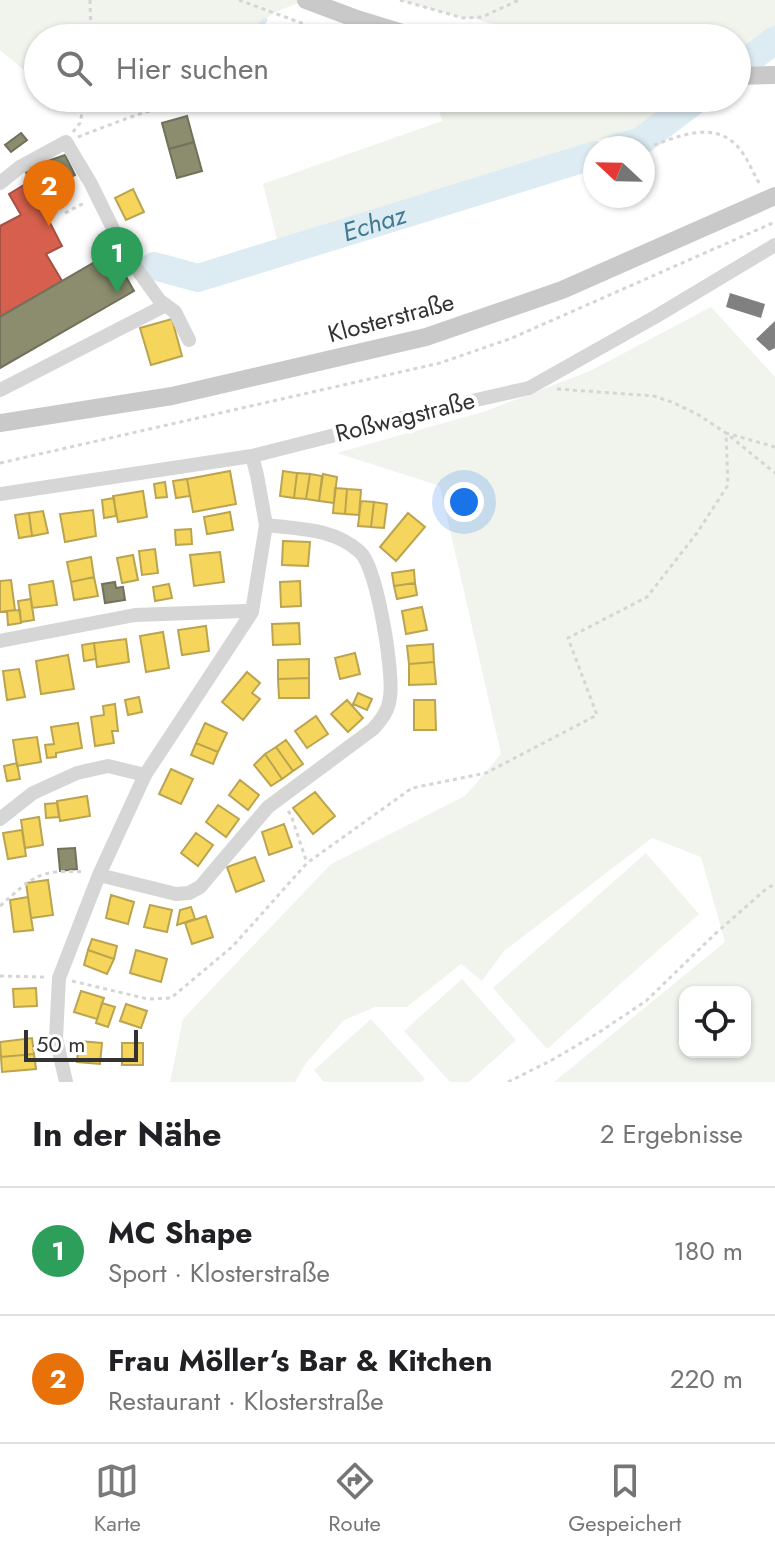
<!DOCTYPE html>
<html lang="de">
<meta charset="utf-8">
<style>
body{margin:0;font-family:Jost,sans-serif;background:#f6f6f6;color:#202124}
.controls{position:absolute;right:24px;bottom:24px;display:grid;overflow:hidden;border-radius:16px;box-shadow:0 2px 6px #0004}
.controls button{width:72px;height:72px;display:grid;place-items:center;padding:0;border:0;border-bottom:2px solid #e0e0e0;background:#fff;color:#202124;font:40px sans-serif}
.compass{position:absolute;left:583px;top:136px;width:72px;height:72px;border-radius:50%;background:#fff;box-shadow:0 2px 6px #0004;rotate:292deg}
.scale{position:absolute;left:24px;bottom:20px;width:114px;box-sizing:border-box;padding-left:8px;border:4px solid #323232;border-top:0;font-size:22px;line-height:28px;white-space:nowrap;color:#323232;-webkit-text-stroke:6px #fff;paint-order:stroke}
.you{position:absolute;left:464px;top:502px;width:28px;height:28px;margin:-20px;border:6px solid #fff;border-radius:50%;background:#1a73e8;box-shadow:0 0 0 12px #1a73e833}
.badge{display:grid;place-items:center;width:52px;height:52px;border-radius:50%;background:#7a7a7a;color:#fff;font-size:26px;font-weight:700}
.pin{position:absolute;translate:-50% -66px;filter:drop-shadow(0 2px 4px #0008)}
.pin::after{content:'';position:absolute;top:42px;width:28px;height:24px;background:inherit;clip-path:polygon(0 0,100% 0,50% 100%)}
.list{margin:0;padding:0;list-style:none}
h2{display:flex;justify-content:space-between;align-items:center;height:104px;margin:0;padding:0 32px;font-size:34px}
h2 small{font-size:26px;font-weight:400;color:#757577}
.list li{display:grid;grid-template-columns:52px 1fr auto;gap:24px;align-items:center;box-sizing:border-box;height:128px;padding:0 32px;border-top:2px solid #e0e0e0}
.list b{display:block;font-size:30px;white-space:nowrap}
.list p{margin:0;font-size:26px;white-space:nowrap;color:#757577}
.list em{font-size:26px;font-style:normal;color:#757577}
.icon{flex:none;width:44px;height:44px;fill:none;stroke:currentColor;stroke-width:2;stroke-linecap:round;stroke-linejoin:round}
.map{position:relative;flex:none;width:775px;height:1082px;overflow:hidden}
.search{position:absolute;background:#fff;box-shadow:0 2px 6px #0004;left:24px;right:24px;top:24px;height:88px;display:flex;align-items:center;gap:20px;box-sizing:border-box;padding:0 28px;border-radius:44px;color:#757577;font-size:30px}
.sheet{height:360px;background:#fff}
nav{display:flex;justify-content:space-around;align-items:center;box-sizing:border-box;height:112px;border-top:2px solid #e0e0e0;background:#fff;font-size:22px;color:#757577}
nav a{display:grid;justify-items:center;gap:4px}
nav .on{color:#7a7a7a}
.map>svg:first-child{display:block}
.green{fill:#f1f4ed;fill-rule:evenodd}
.homes{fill:#f6d55c;stroke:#bba44f;stroke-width:2}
.shops{fill:#d6604d;stroke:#a55245;stroke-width:2}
.industry{fill:#8c8c6e;stroke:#71715c;stroke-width:2}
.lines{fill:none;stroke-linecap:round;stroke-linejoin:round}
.stream{stroke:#ddebf2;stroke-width:5}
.river{stroke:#ddebf2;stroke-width:28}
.building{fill:#808080}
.path{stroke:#d5d5d5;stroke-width:3;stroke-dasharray:4 4;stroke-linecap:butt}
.minor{stroke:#d6d6d6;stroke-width:14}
.major{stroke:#c9c9c9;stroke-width:18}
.labels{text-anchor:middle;stroke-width:8;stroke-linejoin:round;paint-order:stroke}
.street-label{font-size:24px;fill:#323232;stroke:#fff}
.water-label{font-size:26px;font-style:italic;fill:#417a93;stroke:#fff}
</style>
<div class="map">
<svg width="775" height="1082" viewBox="0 0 775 1082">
<rect width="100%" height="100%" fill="#fff"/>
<path class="green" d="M0,0H305L303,2C280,9 262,16 248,38H38V82L0,50Z
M400,0H775V50L737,54V38H540L472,18H463Z
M435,98H682L656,121L279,247L263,184L442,121Z
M711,307L775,377V1082H554L725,942L701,857L652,838L504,951L482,981L461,964L407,1007H375L344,1020L306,1063L295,1082H170L183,1019L331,864L465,796L501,754L440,486L337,453L486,411L590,371ZM685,992H745V1052H685Z
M646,853L699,914L547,1049L493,988Z
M462,979L516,1040L469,1082H450L404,1031Z
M371,1019L425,1079L422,1082H324L314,1070Z"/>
<path class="homes" d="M133,189L144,212L126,220L115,198Z
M172,319L182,356L151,365L140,328Z
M230,471L236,504L193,512L187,479Z
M283,471L297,473L294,498L280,496Z
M297,473L310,474L306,499L294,498Z
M310,474L322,476L319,501L306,499Z
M323,474L337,477L334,503L319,501Z
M187,479L190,496L176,498L173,481Z
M165,482L167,497L156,498L154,484Z
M335,488L347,489L345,514L333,513Z
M347,489L361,490L359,515L345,514Z
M143,491L147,517L118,522L113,496Z
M114,498L116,516L104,518L102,500Z
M361,501L374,502L371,527L358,526Z
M374,502L387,504L384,528L371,527Z
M93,510L96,536L65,542L60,514Z
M43,511L48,533L32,536L29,513Z
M230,512L233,530L207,534L204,517Z
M29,513L32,536L19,538L15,515Z
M408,513L425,527L396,561L380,547Z
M191,529L192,544L176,545L175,530Z
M283,541L310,542L308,566L282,565Z
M155,549L158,573L142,575L139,551Z
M220,552L224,582L194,586L190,555Z
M133,555L138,580L122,583L117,558Z
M91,557L94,577L71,582L67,562Z
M414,570L415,583L394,586L392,573Z
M94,577L98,596L74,600L71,582Z
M11,580L15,610L0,612V581Z
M53,581L57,605L32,608L29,585Z
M300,581L301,606L281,607L280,582Z
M415,583L417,595L397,599L394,586Z
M169,584L172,598L155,601L153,587Z
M31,599L34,620L21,622L18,601Z
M422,607L427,630L406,634L402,611Z
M20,610L21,623L8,625L7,611Z
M299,623L300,644L273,645L272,624Z
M206,626L209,651L182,655L178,630Z
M163,632L169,668L146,672L140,636Z
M126,639L129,662L97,667L94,643Z
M94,643L96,659L84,661L82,645Z
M433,644L434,662L409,664L407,646Z
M355,653L360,674L340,679L335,658Z
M68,655L74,689L41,694L36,661Z
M309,659V678L278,679V660Z
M434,662L436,684L409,685V664Z
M19,669L25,697L7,700L3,671Z
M247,672L260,683L252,693L260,699L243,720L222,702Z
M309,678V698H279L278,679Z
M358,693L372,699L367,710L353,704Z
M139,697L142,712L128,715L125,700Z
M347,700L363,718L348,732L331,714Z
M414,700H435L436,730H414Z
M115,704L118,731H112L114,743L95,746L91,717L104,715L103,706Z
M316,716L328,734L307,748L295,731Z
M78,723L82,748L56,753V757L47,758L45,745L54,744L51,727Z
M205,723L227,733L218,752L196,743Z
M37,737L41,762L17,766L13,740Z
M286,740L303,764L293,771L276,747Z
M196,743L218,752L213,764L191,755Z
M276,747L293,771L282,779L265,754Z
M265,754L282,779L271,786L254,765Z
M17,763L20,779L7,781L4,766Z
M171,769L193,779L181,804L159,794Z
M240,780L259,795L248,810L229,795Z
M315,792L335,816L313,834L293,808Z
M87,796L90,816L60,821L57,801Z
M57,803L59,817L46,818L45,804Z
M218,805L239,819L226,837L206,822Z
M39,817L43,845L25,848L21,820Z
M284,824L292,847L269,855L262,832Z
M22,830L26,856L8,859L3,833Z
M196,833L213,845L198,866L181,853Z
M255,857L264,881L236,892L227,867Z
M48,880L53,915L31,918L26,883Z
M111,895L134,902L128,924L106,918Z
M28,897L33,930L14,932L10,900Z
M150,905L172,910L167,932L144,927Z
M191,907L195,919L177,925L180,910Z
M206,916L213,937L192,944L185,923Z
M92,939L117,946L114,959L88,950Z
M88,950L114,959L107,974L84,965Z
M136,950L167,959L161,982L130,973Z
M36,988L37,1006L14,1007L13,989Z
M81,991L104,998L97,1019L74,1012Z
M102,1003L115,1007L108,1027L96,1023Z
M126,1004L147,1011L141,1028L120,1021Z
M32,1038L34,1054L1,1057L0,1042Z
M79,1041L102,1043L100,1064L77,1062Z
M122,1043H143V1065H122Z
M34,1054L36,1069L2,1072L1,1057Z"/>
<path class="shops" d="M29,182L62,246L46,254L62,281L0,317V226L21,215L9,194Z"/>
<path class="industry" d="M187,116L194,142L169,149L162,123Z
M21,133L27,140L11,152L5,145Z
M194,142L202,171L177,178L169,149Z
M65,155L75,175L35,195L29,182L25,169Z
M112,252L134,291L0,368V317Z
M115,582L116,588L123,587L125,600L105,603L102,584Z
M75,848L77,869L60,871L58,849Z"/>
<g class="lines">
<path class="stream" d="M249,38L265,20
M94,107L109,98"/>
<g class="river">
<path d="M737,69L775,40"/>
<path d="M617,148L641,141L698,98"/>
<path id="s1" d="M154,266L198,278L595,155"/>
</g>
</g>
<path class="building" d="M730,293L765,304L761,318L726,307Z
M775,321V348L769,351L756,339Z"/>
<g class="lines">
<path class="path" d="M90,0L91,38
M239,0L342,38
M400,0L463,18L482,17L519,0
M73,132L80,123L85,98
M78,137C122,120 168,101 216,98
M654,145C682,135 715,121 738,147C748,158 753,174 761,186
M65,213L86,202
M557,389L654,396L674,403L697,414L726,433L775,473
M0,463L440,363L512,338L775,222
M288,811L291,815L307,863
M0,906C33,877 38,869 84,872
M0,976L44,977
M72,981L148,999L171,998L233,946L307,863L412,788L486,773L597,715L568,638L647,597L697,533L728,485L726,433L775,447
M508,1082L552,1060L598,1033L646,1001L715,934L766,889L775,884"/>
<path class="minor" d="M0,183L20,167L66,142L90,182L124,251L160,301L175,312L189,340
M0,390L166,305
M0,494L252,456L454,405L529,388L655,317L775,245
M0,641L135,615L245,611L252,612
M0,819L33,793L77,773L108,766L145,775
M99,875L176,894L189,893L200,887L268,807L373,729C382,719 389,710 390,697C394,672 377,567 360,552C333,528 299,529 266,525
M66,1082L56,1038L59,978L99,875L145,775L252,612L266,525L257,475L252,456"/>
<path class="major" d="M306,0L354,18L419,38
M737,76L775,75
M0,423L172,396L426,337L562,290L775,196"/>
</g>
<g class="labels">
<g class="street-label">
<text transform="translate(391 318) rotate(-15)" y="8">Klosterstraße</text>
<text transform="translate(405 417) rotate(-14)" y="8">Roßwagstraße</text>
</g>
<g class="water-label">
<text dy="9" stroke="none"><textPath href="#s1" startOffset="230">Echaz</textPath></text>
</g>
</g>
</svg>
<div class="controls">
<button><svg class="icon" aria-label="locate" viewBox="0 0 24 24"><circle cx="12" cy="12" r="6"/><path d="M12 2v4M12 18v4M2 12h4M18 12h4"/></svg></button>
</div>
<svg class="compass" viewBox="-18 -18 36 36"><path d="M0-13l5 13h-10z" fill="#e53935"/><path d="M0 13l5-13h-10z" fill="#757577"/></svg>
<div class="scale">50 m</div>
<div class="you"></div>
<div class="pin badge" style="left:117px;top:293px;background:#2e9e5b">1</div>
<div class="pin badge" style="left:49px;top:226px;background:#e8710a">2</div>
<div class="search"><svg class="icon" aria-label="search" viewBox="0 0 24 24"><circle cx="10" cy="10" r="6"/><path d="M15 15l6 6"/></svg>Hier suchen</div>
</div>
<section class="sheet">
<h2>In der Nähe<small>2 Ergebnisse</small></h2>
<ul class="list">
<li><span class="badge" style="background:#2e9e5b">1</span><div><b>MC Shape</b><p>Sport · Klosterstraße</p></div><em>180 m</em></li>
<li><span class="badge" style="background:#e8710a">2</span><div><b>Frau Möller‘s Bar &amp; Kitchen</b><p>Restaurant · Klosterstraße</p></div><em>220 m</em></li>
</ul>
</section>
<nav>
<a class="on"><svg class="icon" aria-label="map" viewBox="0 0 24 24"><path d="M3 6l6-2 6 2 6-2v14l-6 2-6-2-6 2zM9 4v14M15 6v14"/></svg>Karte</a>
<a><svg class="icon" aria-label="directions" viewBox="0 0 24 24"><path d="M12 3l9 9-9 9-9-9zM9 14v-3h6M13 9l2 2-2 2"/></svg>Route</a>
<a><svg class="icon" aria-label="saved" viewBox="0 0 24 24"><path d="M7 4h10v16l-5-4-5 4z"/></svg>Gespeichert</a>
</nav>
